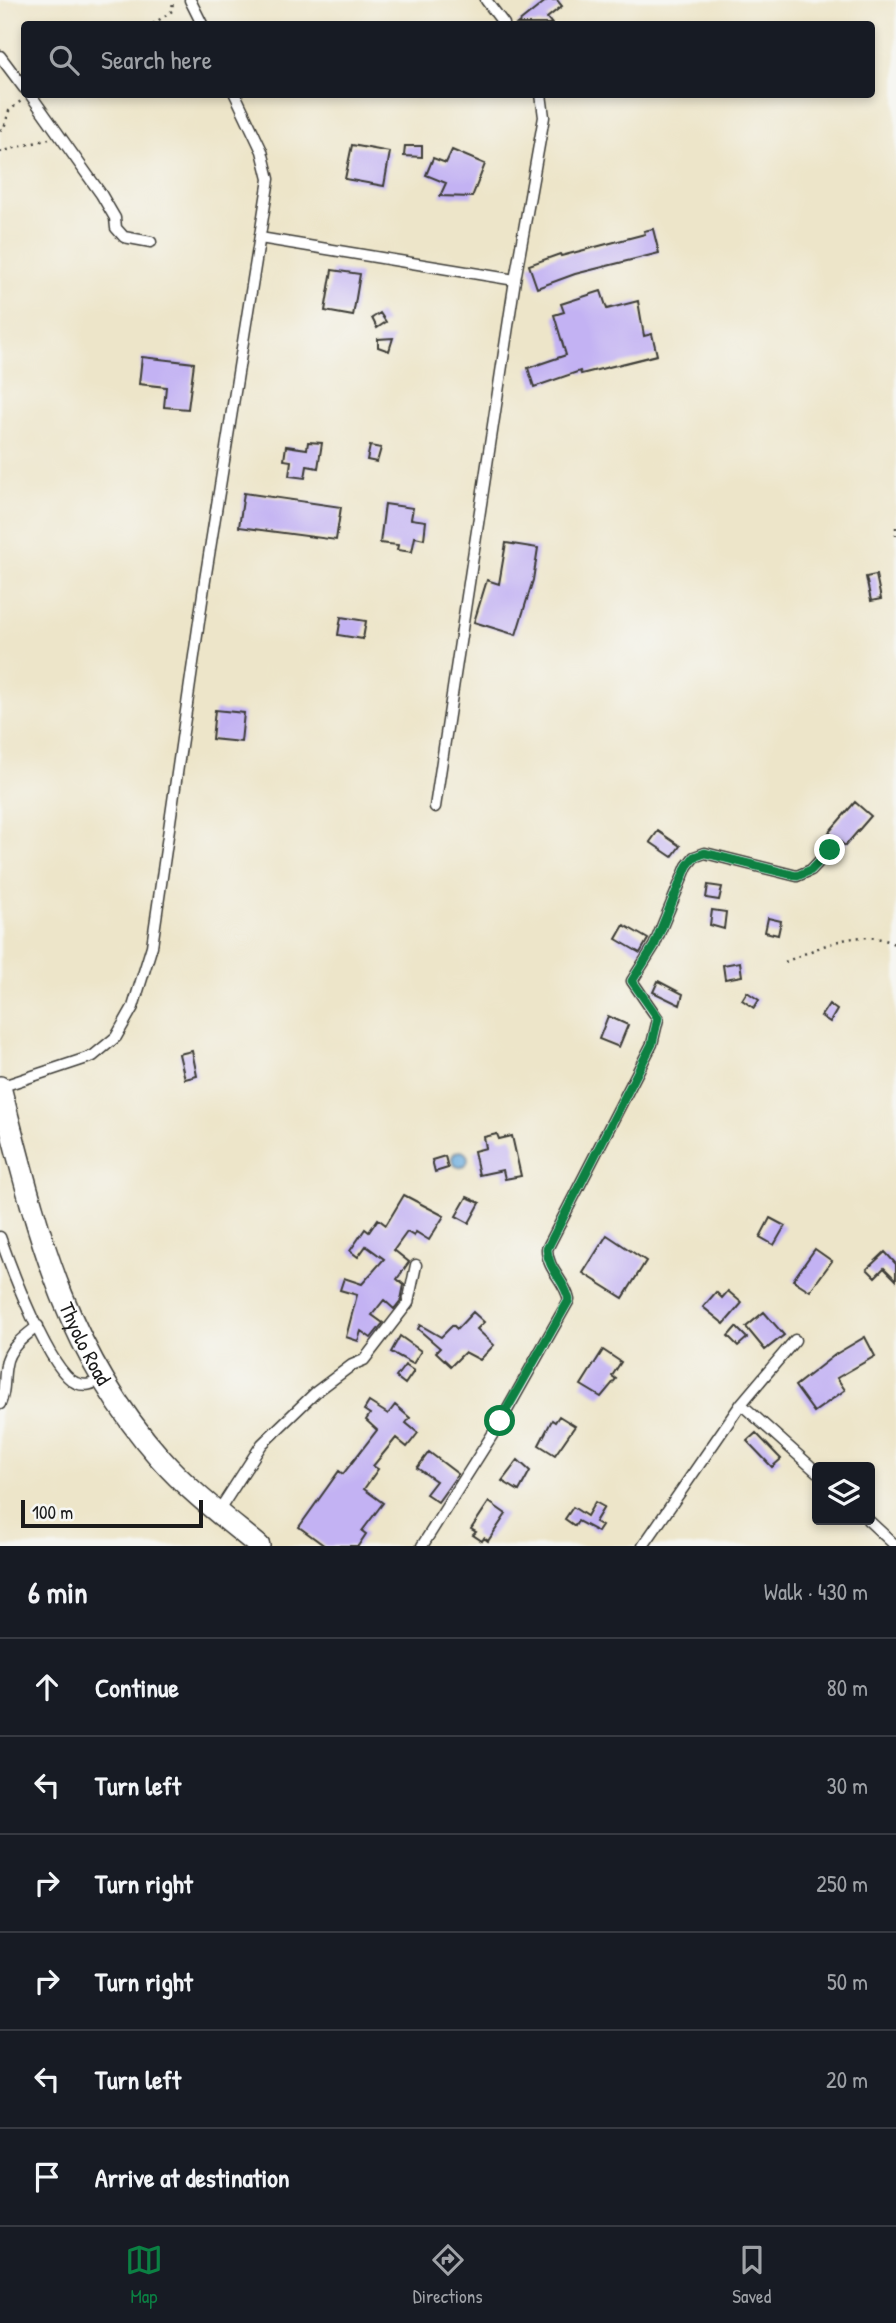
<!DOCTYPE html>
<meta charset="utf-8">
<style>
body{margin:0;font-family:"Patrick Hand",sans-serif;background:#242831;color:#f1f3f6}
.controls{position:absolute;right:21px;bottom:21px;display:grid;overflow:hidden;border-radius:7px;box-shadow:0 4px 10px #0003}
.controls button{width:63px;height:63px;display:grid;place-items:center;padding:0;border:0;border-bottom:2px solid #363941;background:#171b24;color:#f1f3f6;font:35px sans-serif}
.scale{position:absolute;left:21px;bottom:18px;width:182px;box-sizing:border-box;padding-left:7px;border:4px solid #1c1c1c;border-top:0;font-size:19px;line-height:24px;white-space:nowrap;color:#1c1c1c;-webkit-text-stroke:5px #f6f6f2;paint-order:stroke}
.stop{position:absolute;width:21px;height:21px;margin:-16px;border:5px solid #0b8043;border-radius:50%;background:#fff}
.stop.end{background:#0b8043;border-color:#fff;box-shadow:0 2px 7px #0008}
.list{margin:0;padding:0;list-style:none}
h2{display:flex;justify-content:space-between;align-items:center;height:91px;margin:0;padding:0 28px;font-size:30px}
h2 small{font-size:23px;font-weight:400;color:#9ea1a6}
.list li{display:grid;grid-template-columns:46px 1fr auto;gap:21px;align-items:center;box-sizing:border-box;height:98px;padding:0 28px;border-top:2px solid #363941}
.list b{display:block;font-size:26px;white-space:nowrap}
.list em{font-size:23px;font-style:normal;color:#9ea1a6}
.icon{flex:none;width:38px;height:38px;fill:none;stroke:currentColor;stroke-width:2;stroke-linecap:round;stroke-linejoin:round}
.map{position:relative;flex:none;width:896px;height:1546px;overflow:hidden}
.search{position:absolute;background:#171b24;box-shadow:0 4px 10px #0003;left:21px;right:21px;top:21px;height:77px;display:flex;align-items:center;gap:18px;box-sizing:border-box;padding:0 24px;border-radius:7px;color:#9ea1a6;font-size:26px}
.sheet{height:679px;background:#171b24}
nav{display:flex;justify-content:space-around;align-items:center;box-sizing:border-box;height:98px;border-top:2px solid #363941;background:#171b24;font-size:19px;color:#9ea1a6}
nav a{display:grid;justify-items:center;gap:4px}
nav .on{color:#0b8043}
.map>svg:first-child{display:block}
.water{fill:#6aacde;stroke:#43647d;stroke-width:2}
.building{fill:#c3b2f3}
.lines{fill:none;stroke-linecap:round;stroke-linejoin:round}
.street-casing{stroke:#3b3a36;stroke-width:13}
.highway-casing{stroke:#3b3a36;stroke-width:24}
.path{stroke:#3b3a36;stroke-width:2.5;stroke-dasharray:2 5;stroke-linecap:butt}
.street{stroke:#fff;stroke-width:10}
.highway{stroke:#fff;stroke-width:21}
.route{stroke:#0b8043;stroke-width:9}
.labels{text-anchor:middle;stroke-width:5;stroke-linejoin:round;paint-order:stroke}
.street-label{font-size:21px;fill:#1c1c1c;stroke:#f6f6f2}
</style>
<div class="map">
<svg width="896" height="1546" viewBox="0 0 896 1546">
<rect width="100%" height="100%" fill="#f6f6f2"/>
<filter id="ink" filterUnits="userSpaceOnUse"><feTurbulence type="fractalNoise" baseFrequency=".0143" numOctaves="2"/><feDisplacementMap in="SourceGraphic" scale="14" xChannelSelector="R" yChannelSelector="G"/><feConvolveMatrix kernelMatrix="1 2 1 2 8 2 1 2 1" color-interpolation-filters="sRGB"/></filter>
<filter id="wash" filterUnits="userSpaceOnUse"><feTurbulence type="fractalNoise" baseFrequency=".00686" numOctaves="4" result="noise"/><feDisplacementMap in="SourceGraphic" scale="28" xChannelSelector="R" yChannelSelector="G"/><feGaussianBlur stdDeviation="1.57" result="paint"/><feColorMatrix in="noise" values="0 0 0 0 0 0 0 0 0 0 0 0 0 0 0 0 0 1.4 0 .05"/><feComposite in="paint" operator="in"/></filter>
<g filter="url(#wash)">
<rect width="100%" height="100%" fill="#ede5c9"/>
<path class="water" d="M452 1159a8 8 0 1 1 16 0a8 8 0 1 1-16 0Z"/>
<g id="blocks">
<path class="building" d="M547,0H557L562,6L547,18L552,24H517Z
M352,145L390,152L384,186L345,179Z
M405,146H422V157L404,156Z
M452,150L485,164L472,197L440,196L446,183L426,175L433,158L446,163Z
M653,229L659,253L575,274L537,288L529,265L560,254L561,256L645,234L644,231Z
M332,270L360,274L353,316L325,311Z
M601,291L607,309L638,301L644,336L652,334L657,355L581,374L580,371L534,387L528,368L566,355L554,315L564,312L561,304Z
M380,313L386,322L377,328L372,318Z
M393,338L389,351L378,347V339Z
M142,357L194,363L188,409L164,407L166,387L139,384Z
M308,442L322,443L318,468L307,466L305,478L289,476L291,461L284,460L286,446L307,449Z
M370,446L381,448L377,462L367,460Z
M244,493L341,507L336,540L239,527Z
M385,504L413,508L411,519L426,521L424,539L415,537L412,552L397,550L398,545L380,543Z
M506,543L538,548L533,580L516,635L474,622L487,580L499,584Z
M876,575L881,599L871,601L866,577Z
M341,617L366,621L363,639L338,635Z
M215,710L244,713L241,742L212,739Z
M855,802L871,816L845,846L829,832Z
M658,831L680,846L672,857L650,842Z
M708,885L722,887L719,900L706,898Z
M712,910L726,912L724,929L710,925Z
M768,918L781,921L778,935L765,932Z
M624,925L648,939L640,953L616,939Z
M740,962L742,976L725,979L723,965Z
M658,981L683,994L680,1005L653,992Z
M747,992L759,1000L754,1008L742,1000Z
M829,1004L837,1010L830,1022L821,1016Z
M608,1016L628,1025L619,1047L599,1039Z
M192,1051L197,1076L185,1079L179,1054Z
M497,1134L499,1139L512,1136L521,1176L505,1179L503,1170L479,1175L474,1151L486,1148L484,1137Z
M445,1156L448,1168L435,1172L432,1160Z
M404,1195L444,1216L429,1240L416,1232L414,1236L407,1232L394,1250L409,1262L397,1279L404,1285L401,1300L394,1309L384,1300L372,1315L383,1323L371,1338L361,1331L358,1341L346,1337L357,1295L340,1290L344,1278L362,1284L384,1259L366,1246L358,1257L350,1251L365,1229L369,1232L378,1219L386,1225Z
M467,1197L480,1203L469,1223L456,1216Z
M770,1218L785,1226L774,1245L760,1237Z
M607,1235L646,1261L623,1298L583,1273Z
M815,1249L832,1261L810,1291L793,1280Z
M885,1252L896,1264V1280L884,1268L875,1277L867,1269Z
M728,1291L742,1303L724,1324L703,1307L716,1292L722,1298Z
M473,1312L484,1322L477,1329L494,1345L480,1360L465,1352L451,1366L436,1352L440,1348L418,1329L420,1325L441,1337L453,1325L457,1329Z
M764,1312L784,1335L765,1350L746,1327Z
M736,1327L747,1338L738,1346L728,1336Z
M400,1336L421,1351L413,1364L391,1352Z
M865,1337L875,1356L837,1378L845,1390L814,1412L795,1386L836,1354Z
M603,1350L621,1362L612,1376L616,1379L601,1397L581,1385Z
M405,1365L414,1371L405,1384L396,1377Z
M369,1402L388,1414L395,1405L410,1418L406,1423L418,1433L407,1447L396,1438L373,1466L378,1469L364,1489L383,1503L362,1531L366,1534L358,1546H325L299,1527L339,1471L343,1474L377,1430L366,1420L370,1414L364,1410Z
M559,1416L575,1426L555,1455L539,1445L552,1420L555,1422Z
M756,1433L781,1459L772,1467L747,1441Z
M429,1452L458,1474L438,1502L426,1494L436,1481L417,1468Z
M518,1460L530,1471L519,1491L502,1481Z
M489,1502L506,1514L488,1541L484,1538L482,1541L473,1535L476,1532L471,1529Z
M595,1502L604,1507L595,1522L602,1526L598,1532L578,1521L575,1526L565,1519L573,1507L587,1516Z"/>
</g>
</g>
<g filter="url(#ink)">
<use href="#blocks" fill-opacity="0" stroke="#3b3a36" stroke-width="2"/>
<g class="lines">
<defs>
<path id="street" d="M190,0L202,24
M486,0L504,24
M0,56L24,88
M30,94L101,194L115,218L116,228L124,237L151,242
M260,238L515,280
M435,807L515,280L544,117L541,94
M0,1087L93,1056L116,1037L133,1007L152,946L205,580L269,179L262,151L235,94
M0,1237C11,1268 49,1371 76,1383C86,1387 93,1384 102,1379
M0,1404C6,1390 3,1379 6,1365C8,1348 25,1336 38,1326
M741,1404L817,1472
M218,1512L262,1444L316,1392L352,1365L364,1360L408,1303L416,1265
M868,1520L896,1546
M422,1546L501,1421L569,1300C565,1280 547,1270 547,1249L652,1044L658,1019L632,981L654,946L687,866L694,857L705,853L797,876L811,870L830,850
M643,1546L741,1404L795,1340"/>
<g id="highway">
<path id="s1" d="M0,1087C36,1225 63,1348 160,1458C189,1491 225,1518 259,1546"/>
</g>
</defs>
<use href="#street" class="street-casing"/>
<use href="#highway" class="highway-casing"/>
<path class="path" d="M153,24L172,11L173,0
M0,130L4,128L9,111L22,100
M0,152L49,139
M896,527V537
M785,962C819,948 861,925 896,945"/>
<use href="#street" class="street"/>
<use href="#highway" class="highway"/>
</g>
</g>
<g class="lines" filter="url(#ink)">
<path class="route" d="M500,1421L569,1300C565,1280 548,1270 547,1249L652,1044L658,1018L632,981L654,946L687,866L694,857L705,853L797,876L811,870L830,850"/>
</g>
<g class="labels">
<g class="street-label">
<text dy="7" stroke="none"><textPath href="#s1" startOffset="271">Thyolo Road</textPath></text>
</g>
</g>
</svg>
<div class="controls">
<button><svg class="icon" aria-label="layers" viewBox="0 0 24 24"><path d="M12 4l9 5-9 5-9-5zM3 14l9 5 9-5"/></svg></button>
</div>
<div class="scale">100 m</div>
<div class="stop" style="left:500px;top:1421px"></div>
<div class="stop end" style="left:830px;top:850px"></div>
<div class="search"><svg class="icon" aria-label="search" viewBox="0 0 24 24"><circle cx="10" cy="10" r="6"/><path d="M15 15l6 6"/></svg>Search here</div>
</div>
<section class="sheet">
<h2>6 min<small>Walk · 430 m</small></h2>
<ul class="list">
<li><svg class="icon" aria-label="ahead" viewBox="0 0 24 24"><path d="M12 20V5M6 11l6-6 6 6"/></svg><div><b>Continue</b></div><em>80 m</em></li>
<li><svg class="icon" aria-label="left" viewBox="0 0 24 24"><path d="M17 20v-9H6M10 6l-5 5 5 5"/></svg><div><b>Turn left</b></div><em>30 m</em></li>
<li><svg class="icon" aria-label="right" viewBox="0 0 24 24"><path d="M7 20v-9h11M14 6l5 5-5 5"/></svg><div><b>Turn right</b></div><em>250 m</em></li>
<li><svg class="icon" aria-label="right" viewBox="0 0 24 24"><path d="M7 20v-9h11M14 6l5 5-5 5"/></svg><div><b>Turn right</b></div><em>50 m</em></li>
<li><svg class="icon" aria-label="left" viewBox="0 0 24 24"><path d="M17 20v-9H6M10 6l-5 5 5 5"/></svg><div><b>Turn left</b></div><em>20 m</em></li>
<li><svg class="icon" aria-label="arrive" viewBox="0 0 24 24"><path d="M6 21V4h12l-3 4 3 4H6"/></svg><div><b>Arrive at destination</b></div></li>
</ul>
</section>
<nav>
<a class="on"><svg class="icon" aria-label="map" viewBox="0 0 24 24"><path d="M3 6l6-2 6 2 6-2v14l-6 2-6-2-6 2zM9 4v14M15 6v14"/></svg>Map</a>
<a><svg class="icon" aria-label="directions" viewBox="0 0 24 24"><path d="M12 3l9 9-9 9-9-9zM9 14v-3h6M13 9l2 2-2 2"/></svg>Directions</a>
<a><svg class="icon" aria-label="saved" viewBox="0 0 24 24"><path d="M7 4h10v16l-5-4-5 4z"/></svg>Saved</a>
</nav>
